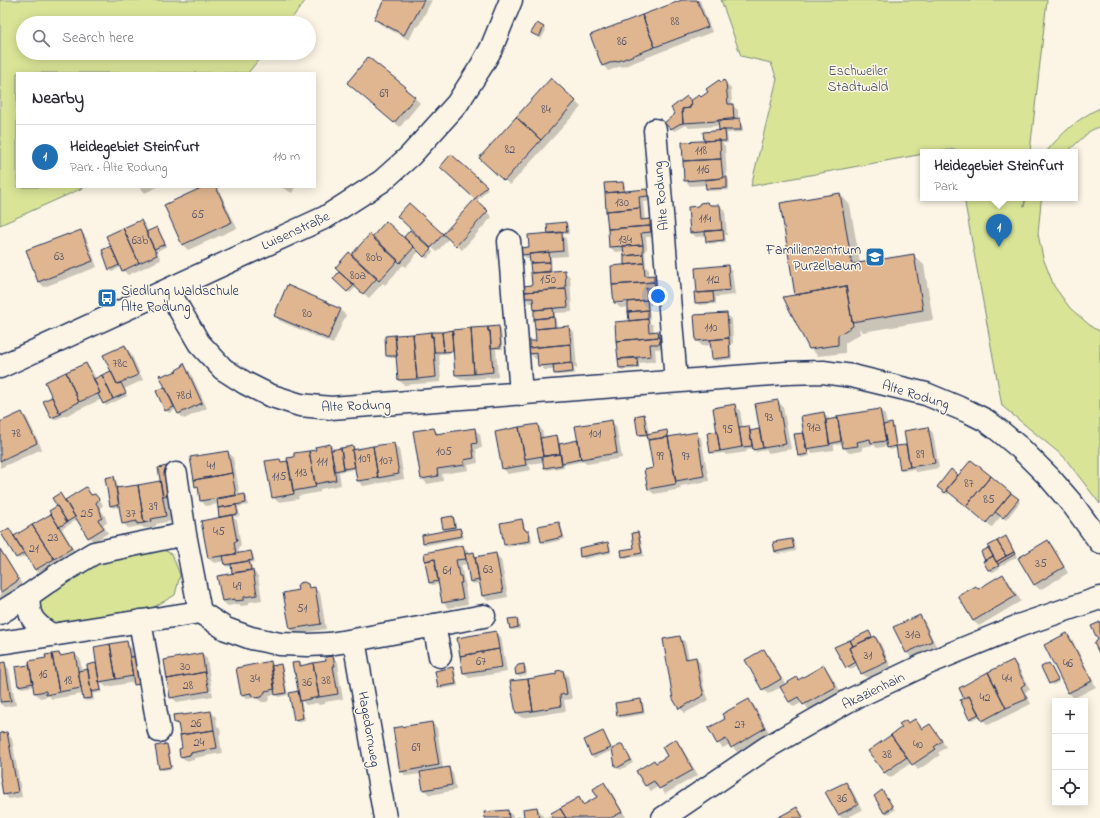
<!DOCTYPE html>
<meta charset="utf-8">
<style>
body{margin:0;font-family:"Indie Flower",sans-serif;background:#f7f7f7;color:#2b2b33}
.controls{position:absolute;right:12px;bottom:12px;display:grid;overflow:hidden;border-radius:0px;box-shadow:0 2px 10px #0003}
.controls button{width:36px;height:36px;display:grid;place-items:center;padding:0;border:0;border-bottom:1px solid #e1e1e2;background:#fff;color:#2b2b33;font:20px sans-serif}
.you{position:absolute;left:658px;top:296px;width:14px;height:14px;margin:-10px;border:3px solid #fff;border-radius:50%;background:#1a73e8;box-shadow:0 0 0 6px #1a73e833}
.badge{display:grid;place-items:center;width:26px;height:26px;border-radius:50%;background:#1f6fb2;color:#fff;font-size:13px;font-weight:700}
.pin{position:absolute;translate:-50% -33px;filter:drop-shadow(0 1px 2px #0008)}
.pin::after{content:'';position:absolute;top:21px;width:14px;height:12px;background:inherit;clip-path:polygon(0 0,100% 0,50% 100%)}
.popup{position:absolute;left:920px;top:149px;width:158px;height:52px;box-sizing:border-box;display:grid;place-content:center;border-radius:0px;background:#fff;filter:drop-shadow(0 1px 3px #0005);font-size:13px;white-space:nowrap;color:#7c7c81}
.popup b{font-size:15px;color:#2b2b33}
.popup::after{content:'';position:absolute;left:50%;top:100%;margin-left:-8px;border:8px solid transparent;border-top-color:#fff}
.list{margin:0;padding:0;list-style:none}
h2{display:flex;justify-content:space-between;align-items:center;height:52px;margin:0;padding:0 16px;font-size:17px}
h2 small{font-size:13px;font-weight:400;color:#7c7c81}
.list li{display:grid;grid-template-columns:26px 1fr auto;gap:12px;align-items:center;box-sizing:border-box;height:64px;padding:0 16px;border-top:1px solid #e1e1e2}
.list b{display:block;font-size:15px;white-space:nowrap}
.list p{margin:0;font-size:13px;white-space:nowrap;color:#7c7c81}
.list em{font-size:13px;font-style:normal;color:#7c7c81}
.icon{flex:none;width:22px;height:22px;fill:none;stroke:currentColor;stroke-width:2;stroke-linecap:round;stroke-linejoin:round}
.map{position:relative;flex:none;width:1100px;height:818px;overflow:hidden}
.search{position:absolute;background:#fff;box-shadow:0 2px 10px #0003;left:16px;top:16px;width:300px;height:44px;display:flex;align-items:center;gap:10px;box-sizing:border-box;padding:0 14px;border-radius:22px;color:#7c7c81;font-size:15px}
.panel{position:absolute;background:#fff;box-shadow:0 2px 10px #0003;left:16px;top:72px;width:300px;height:116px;border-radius:0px}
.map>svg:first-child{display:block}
.green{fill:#d9e497;stroke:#7a8a7a}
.shadow{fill:#0003;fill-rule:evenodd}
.building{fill:#e0b690;stroke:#1b2f5e}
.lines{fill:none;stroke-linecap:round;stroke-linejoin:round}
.minor-casing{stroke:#1b2f5e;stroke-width:25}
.minor{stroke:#fcf5e5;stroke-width:22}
.labels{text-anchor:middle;stroke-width:3;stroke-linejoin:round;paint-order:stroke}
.number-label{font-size:12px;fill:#4c516a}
.park-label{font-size:14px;fill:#415369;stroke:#fcf5e5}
.street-label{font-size:14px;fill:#1b2f5e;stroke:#fcf5e5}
.poi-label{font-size:14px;fill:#1b2f5e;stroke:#fcf5e5;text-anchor:end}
</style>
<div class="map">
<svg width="1100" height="818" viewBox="0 0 1100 818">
<rect width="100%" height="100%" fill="#fcf5e5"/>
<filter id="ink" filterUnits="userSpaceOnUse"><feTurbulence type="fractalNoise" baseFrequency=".025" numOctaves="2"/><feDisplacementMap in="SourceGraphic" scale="8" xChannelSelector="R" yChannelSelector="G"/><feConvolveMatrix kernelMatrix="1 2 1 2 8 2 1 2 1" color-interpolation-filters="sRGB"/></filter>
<g filter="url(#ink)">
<path class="green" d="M0,0H306L288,23H23V53H264L248,73H17V187H85L0,225Z
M721,0H1047L1030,152H956L955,149L936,152H923V154L751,186L777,79L771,63L741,56Z
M1100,108V126L1090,131L1067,152H1046C1062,133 1078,118 1100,108Z
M964,198H1025L1024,207L1026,198H1043L1041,202L1038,234L1043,258L1054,286L1070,308L1093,328L1100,331V504L1064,457L1002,406Z
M157,547L172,554L180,575L175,595L147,611L51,625L41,613L40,596L83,566Z"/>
<path class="shadow" d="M385,0H432L418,27L416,26L409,40L380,24L375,19Z
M685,0H699L700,1L712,32L622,67L621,66L608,71L603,65Z
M543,28L546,30L541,39L533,33Z
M551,79L581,107L510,185L486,163Z
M724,81L731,89L732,105L738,110V120H740L742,122L743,132L727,133L728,143H722L725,146L727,179L729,180V190L709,191L707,189L706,185L690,186L685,180L705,142L720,131L719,126L689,128L686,125L674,131L666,123L691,102L701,98Z
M353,88H405L420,103L400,127Z
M451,156L488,189L476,202L492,217L462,250L449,238L437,252L403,221L409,204L443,235L476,199L441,167Z
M622,183L625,185V192L647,190L652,196V201L643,202L645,221L649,220L654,225L655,237H646L647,249L645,250L646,267L649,270V276H654L659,281L660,293H651L652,305H649L650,323L653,325L654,332H658L663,337L664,348L655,349L656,361L639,363V369L622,370L620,368L619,360H620L619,359L631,322L629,307L620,308L616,304L629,303L625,251L615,252L610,247L605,184Z
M140,187H158L145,193Z
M205,187H217L218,188L237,228L188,250L183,245L165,205Z
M281,187H295L292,193Z
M840,194L850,205L860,263L913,255L924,265L933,320L863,332L859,328L860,334L845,343V353L818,356L810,348L796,296Z
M710,206H720L725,211L727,235H725L726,242L709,244L707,241V236L696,237L691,232Z
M141,221L146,226L148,232L157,228L159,230L167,246L157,251L161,260L128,275L123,270L121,267L112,272L110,269L111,247Z
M566,223L568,225L569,234H562L566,239L568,256L551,257L552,272L564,271L570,277L572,312L555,313L557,328L569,327L574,332L577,368H574L575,374L557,375L554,373V370H545L539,365V358L535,359L530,353L537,342L534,303H530L525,298L524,287L533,286L531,259H527L522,254ZM527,253L538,254L527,255Z
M81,231L86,237L97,267L44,287L39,282Z
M410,231L433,252L427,259L419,251L406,267L403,265L385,285L383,283L369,298L356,287L350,293L335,279L341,272L352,256L372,238L404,239Z
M727,266L732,271L735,295L716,297V304L699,305L696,303L699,295L696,268Z
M329,304L332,307L340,310L346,315L333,344L280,321L275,316Z
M726,314L732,319L733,343L731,344L732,359L715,361L713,358L712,345L702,346L697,341Z
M499,327L501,330L503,349H496L498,377L461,380L456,375L454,353L439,354L441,382L404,385L399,380L397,358H390L387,356L386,337ZM458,349V351L438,353V351Z
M124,346L130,352L143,380L124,389L127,396L106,406L102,399L65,416H64L54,420L52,418L44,402L53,398L86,364L91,369L96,379L112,371Z
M185,367L190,372L207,408L184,419L179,414L176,409L169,413L166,410L158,391L166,387L163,377L169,375L178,371Z
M778,401L783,407L791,449L769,453L766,450L756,452L754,448L746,449L747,452L726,455L724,453L714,454L711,452L716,432L735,405L740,411L743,428L748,427L751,429V432L759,431L761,432Z
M880,410L885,415L887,425L892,424L894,427L897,447L906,446L908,447L928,428L933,433L939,468L916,472L913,469L904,471L901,469L898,448L890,450L888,446L877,448L874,445L862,447V451L849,453L844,448L843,444L834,445V450L812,453L808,449L810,456L801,458L799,455L805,434L824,414L829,419V421Z
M22,413L27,418L42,449L0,468V424Z
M644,416L646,418L649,434L666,431L669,434V437L696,433L701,438L709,481L680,486L681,489L654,494L648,489L654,469L649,436L641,437L639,435Z
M611,421L616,426L622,458L587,464L584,461L564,465V467L547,470L545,468L543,462L529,464L531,470L508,474L503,468L497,432L537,425L542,430L544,438L557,436L559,438L560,444L579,441Z
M434,429L439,434L474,429L480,434L482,448L476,449L478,463L468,465L469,470L442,474L443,481L427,484L422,478Z
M394,444L399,449L404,479L363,486L358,481L356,469L339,472L341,485L320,489V492L298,496L299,499L278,502L273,497L280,460L283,463L330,445L335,450L353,447L356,450Z
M228,452L233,457L240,496L245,495L247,497L248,505L238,507L240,516L233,517L237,521L241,546L238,547L239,554L251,552L253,554L255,562L251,563L253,571L258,576L262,600L249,602V605L241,606L239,604L228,606L222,601L234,574L233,573L232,566L228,567L226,565L225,561L214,563L208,558L221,518L220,517L218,504L206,506L201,501L199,489L196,486Z
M167,467L169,470L174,497L167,498L171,521L156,524V526L150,528H144L141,526L128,528L123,523L120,506L113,508L110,505L114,477L116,479L118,489L160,482L162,484Z
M951,471L958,477L1010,493L1020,502L1006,520L1001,516L992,527L949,492L948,495L941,489Z
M86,488L92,495H95L100,500L103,505L100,508L105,516L107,523L103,525L108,533L94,542L89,537L78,519L62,529L76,553L41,575L36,570L27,555L19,559L17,557L11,532L15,537L52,514L59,506L60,494L65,501Z
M452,517L455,519L457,529H460L462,531L464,538L427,545L424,543L446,531L444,529L442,519Z
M522,520L524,523L525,531L531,534L532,543L507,547L505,544Z
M559,523L561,525L565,539L545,544L542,541Z
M638,533L640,536L644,556L626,558L623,556L635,549Z
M792,540L794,542L796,551L778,554L776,551Z
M1008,540L1017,557L999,567L1000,568L993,572H992L989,569L987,561L982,553Z
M1048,541L1053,546L1068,573L1040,590L1035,585Z
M607,543L610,545L611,553L584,559L581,556Z
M463,546L468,551L469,554L474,553L477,558L496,554L501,560L508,597L488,601L483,596L481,583L473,584L471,581L468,564L461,565L464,580L465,582L466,588H465L468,604L448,608L443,602L440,584L432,585L430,583L425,553Z
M0,550L3,553L23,586L0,600Z
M1003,575L1008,580L1021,601L979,626L973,621L960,596L978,590Z
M307,585L311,589L314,588L320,593L326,629L296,634L291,629L299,591Z
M919,616L925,622L936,646L912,658L907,653Z
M516,619L519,621L520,629L513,630L511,628Z
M496,632L501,637L507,672L469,678L464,673L458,638Z
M868,632L873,638L875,637L880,642L891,667L867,678L862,673L858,665L850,670L836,648Z
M1067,634L1072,639L1096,687L1074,698L1069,693L1045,645Z
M680,637L685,642L689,659L695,658L700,663L704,688L709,700L685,713L680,708Z
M126,643L132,648L133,658L146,685L138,686L135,684V682L106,687L101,682L102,692L93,694L94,700L86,701L84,699L83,694L52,699L49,696L40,698L35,693L34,686L22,688L19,686L16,668L30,665L59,654L61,656L75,654L80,659L82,671L89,670L96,664L98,666Z
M764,651L769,656L786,685L797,678L799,681L824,666L829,672L841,692L809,710L803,702L794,707L789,702L781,687L768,694L763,689Z
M202,654L207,659L212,690L174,696V698L212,691L213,696L177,702L171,697Z
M333,657L338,662L339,671H338L343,699L325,702V704L319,705L317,703L306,705L301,700L305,720L297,722L295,720L298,692L300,694V663L303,666L327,662Z
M1013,661L1018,666L1030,690L1025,692L1031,704L988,725L983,720L981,716L972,720L970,718Z
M270,662L275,667L281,666L283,668L288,695L278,697L276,694L269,696L270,698L267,702H262L256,698L247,699L241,694Z
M4,663L9,669L16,705L4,707L1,704L0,705V664Z
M1049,664L1051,667L1059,682L1053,685L1050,683Z
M523,665L526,667L527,675L519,677L517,674Z
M453,668L455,671L458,686L441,689L439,687Z
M563,671L568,676L572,699L564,700L566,711L522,718L517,713Z
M641,700L643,702L645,714L620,718L618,716Z
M748,700L754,705L770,734L737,752L730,744L723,748L718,743L726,720Z
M211,712L216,717L217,726L220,729L221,734L219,735L222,753L194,758V760L186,761L181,756L184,749L180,728L175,723Z
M914,720L923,730L930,725L935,730L946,747L938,753L940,755L918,770L912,762L890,778L884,772L908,724Z
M432,723L437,728L443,769L448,768L453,773L456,790L430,795L424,790L421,774L406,776L401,771Z
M603,732L605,735L612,750L622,745L624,747L633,763L620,770L618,767L614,750L594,758L592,756L585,740Z
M7,733L12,739L22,797L9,799L4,794L0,770V734Z
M676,741L681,746L698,775L665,794L659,786L651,791L646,786L656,764L669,757Z
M167,745L169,748L172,769L162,770L160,768Z
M604,783L609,788L626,817L625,818H525L537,808L542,814L543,817L552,816L579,798L585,805L598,797Z
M845,783L851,788L862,810L847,818H842L838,815Z
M882,792L895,810L887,814L885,812Z
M797,808L802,813L805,818H779Z
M508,811L513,816V818H486Z"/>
<path class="building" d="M384,0H424L412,23L411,22L404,35L374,19Z
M682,0H697L708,27L655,47L642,15Z
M642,15L655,47L616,62L615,61L602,66L590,35Z
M537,23L544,27L539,37L531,33Z
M368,57L406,87L405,89L415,97L394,123L347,83Z
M551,78L576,101L541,140L516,117Z
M719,80L721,82L724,80L726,83L728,104H733L734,120L683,123L682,109L690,108V106L692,104L690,101L699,95L701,97L708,92L706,89Z
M687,96L691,101H690L692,104L690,106V108L682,109L683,123L679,124L671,129L664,123L675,114L671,108Z
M516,117L541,140L504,181L479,158Z
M740,118L741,130H719L718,120Z
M725,130L726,141H720V140L704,141L703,132Z
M720,140L721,159L683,161L682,142Z
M451,154L487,186L475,199L440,167Z
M721,159L723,178L684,181L683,161Z
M723,177H727V188L706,189L705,180L723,178Z
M623,182L624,191L605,193L604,183Z
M203,187H216L232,222L182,245L164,205Z
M647,189L648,196L639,197L640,208L606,211L605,193Z
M840,193L852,264L914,254L923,310L852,322L846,286L795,295L780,203Z
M475,199L488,211L456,246L443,234Z
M707,202L710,205H720L722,230L690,233L688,207L698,206L700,203Z
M409,203L443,234L431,248L397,216Z
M640,208L641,220L650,219V226L608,229L606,211Z
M141,220L157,255L139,263L123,228Z
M386,221L414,247L400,263L372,237Z
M566,222L567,232L548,234L547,224Z
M650,226L651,232L641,233L643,245L609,247L608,229Z
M157,227L165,244L154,249L146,232Z
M123,228L139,263L122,271L106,236Z
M81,230L93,261L38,282L26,250L68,234V235Z
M410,230L431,249L424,257L404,237Z
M722,230H723L724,240L706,242L705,231Z
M562,232L563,251L521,255L520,248L529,247L528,235Z
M370,234L398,260L379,281L351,255Z
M643,245V254L624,256L623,246Z
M111,246L119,265L109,270L102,250Z
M349,252L377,278L363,294L335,268Z
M549,252L550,262L530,263L529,254Z
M643,254L644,263L624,265V256Z
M550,262V272L531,273L530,263Z
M644,263L645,276L654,275V282L612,285L611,266Z
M728,265L730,290L697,293L695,268Z
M565,270L566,289L524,292L523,286L532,285L531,273Z
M339,272L354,285L347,292L333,279Z
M654,282L655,288H646L647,300L614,303L612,285Z
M287,285L329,303V304L341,309L328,339L274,316Z
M846,286L853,326L838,335V345L809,349L783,297Z
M566,289L568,307L534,310L533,298H524V292Z
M694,292H697V293L713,292L714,302L695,303Z
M647,300L648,310L628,312V302Z
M553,308L554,317L534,319V310Z
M648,310V319L629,321L628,312Z
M727,313L729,338L696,341L694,315Z
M554,317L555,327L535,329L534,319Z
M648,319L649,332L658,331L659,337L616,341L615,322Z
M499,326L501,347L491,348L490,331H488V327Z
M569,326L571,344L528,348V341H536L535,329Z
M488,327V331H490L493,372L474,374L471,328Z
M471,328L474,374L455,375L452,334H453V330Z
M453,330V334H452L453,351L444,352L442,332Z
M431,332V337L433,336L436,377L417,379L413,334Z
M431,332H442L444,352H434L433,336L431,337Z
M413,334L417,379L398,380L396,356H397L395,335Z
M395,335L397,356H386L385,336Z
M659,337L660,344H650L651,356L618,359L616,341Z
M729,338L730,357L712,359L710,340Z
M571,344L572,363L538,366L537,353L529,354L528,348Z
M125,345L138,375L117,384L103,355Z
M637,358L638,367L619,368L618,359Z
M86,363L100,393L79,402L66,372Z
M184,363L202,403L178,414L159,375L161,374L162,376L168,373L169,374L177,371L176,370L183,366L182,364Z
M572,363L573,372L554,374L553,365Z
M111,371L117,384L121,383L126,393L113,399L102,375Z
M66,372L79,402L59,412L45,382Z
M102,375L113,399L103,404L98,394L100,393L94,379Z
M165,387L174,407L165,411L156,391Z
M52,397L59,412L61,414L51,418L43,401Z
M778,400L786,444L763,448L755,404Z
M735,404L742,447L720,451L713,408Z
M880,409L886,441L871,443L870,439L857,442L858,446L843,448L837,416Z
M22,412L37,443L0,461V422Z
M824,412L830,445L806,449L801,416Z
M644,414L647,434L638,435L635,416Z
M838,418L841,441L829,444L826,420Z
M612,420L617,453L581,459L575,426Z
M892,423L896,446L887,448L883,425Z
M538,424L543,456L525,459L519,427Z
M749,426L752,446L742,447L739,427Z
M519,427L526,465L502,469L495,432Z
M928,427L935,463L910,467L904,431Z
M434,428L436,434L475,428L477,443L472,444L474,458L464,460L465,465L437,469L438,476L421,479L413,431Z
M759,429L763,448L753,450L750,431Z
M667,430L668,437L648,440L647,434Z
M717,431L720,451L710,453L707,433Z
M697,432L704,476L676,481L668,437Z
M804,433L808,454L798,456L794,434Z
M557,435L560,454L543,456L540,438Z
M668,437L676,484L648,489L644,470L653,468L648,440Z
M578,440L581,459L562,463L559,444Z
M394,443L399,474L378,478L373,446Z
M330,444L336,480L315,484L309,451L316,450L315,447Z
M906,445L910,467L900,469L896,446Z
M353,446L354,449L352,450L355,467L344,469L341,448Z
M373,446L378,478L357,481L352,450Z
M341,448L344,469L335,471L331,450Z
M228,451L232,473L194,480L190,457Z
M309,451L316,487L293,491L287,458L294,457V453Z
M560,454L562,465L544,468L542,457Z
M280,459L281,462L288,461L294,494L272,498L265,461Z
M971,460L991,476L966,506L946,490Z
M167,466L172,495L163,496L158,468Z
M951,469L958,475L946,490L947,491L945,493L937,487Z
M232,473L236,495L200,501L198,486L195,487L194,480Z
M114,476L119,504L110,506L105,478Z
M991,476L1011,493L986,523L966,506Z
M160,481L166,516L151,519L152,521L144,523L138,485Z
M138,485L144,523L137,524V521L122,524L116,488Z
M86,487L91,495L95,494L99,499L96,503L100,510L102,518L98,520L104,528L88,538L65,500Z
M60,493L75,517L67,522L52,498Z
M1011,493L1019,499L1003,518L995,512Z
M245,494L246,503L218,508L217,499Z
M236,505L238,514L219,517L218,508Z
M57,506L67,522L59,527L49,511Z
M51,514L72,548L54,559L32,525Z
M232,515L237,541L234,542L236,554L208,558L201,521Z
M453,516L455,527L443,529L441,518Z
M522,519L524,529H525L526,531H529L530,541L504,545L500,523Z
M559,522L563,537L541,542L538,526Z
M32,525L54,559L35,570L14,536Z
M9,528L24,553L16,558L1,533Z
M460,528L462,536L423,543L422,535Z
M638,532L642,553L622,557L621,550L634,548L632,533Z
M1006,536L1014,552L1006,556L997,541Z
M792,539L794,548L775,552L773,542Z
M1048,540L1064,567L1034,585L1018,558Z
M997,541L1006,556L996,562L988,546Z
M608,542L610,551L580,557L579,548Z
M463,545L466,559L456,560L459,576H461L462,583H460L463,599L442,603L435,564H436L435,559L425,561L424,553Z
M988,548L993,556L985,561L981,552Z
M0,549L19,580L1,592L0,590Z
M251,551L253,560L225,565L223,556Z
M474,552L479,580L470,582L465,554Z
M1014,552L1015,554L998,564L996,562Z
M496,553L503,592L482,596L475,557Z
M993,556L999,566L990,570H988L983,561Z
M435,559L438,581L429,583L425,561Z
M249,561L251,570L232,573L231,564Z
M253,570L257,595L244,597V600L235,601V599L222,601L217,576Z
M1003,574L1016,596L973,621L958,596L976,586L978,589Z
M304,582L308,584L309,588L315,587L321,624L290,629L283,593L298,590L297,586L299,583Z
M920,615L932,641L906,653L893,627Z
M517,618L518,627L510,629L508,619Z
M1100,622V655L1094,643L1098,640L1091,626Z
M496,631L499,649L460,656L457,638Z
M869,631L872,637L853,646L850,640Z
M1067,633L1092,681L1068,693L1044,645Z
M680,636L686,659L696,657L700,681L704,695L679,709L673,699L663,639Z
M875,636L887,662L861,674L849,648Z
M850,640L853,646L849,648L856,662L846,668L834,647Z
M127,641L133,676L116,679L110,644Z
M110,644L116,679L99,682L94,647Z
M499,649L502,667L463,673L460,656Z
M764,649L781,679L762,690L745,660Z
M59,653L60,656L75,653L81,688L59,692L52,654Z
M202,653L205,672L167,679L164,660Z
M52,654L59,692L46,695V691L34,693L29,661L46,658L45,655Z
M139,656L144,683L134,685L130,657Z
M333,656L335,666H333L338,694L319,697L313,663L326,661L325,657Z
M1013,660L1025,684L1021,687L1027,699L1006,708L988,672Z
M271,661L275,689L265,691V692L262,697L256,698L251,695V693L241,695L236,668Z
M5,662L11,701L0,702V663Z
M300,662V666L313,663L319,697L300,701L295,673H294L292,663Z
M96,663L101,690L91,692L87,665Z
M1049,663L1058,680L1049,684L1041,667Z
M281,664L286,693L275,695L271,666Z
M524,664L525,673L516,675L515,669L518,665Z
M29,665L33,683L18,686L15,667Z
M824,665L836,687L803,705L798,697L789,702L780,687L797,677L798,680Z
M453,667L456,684L438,687L435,671Z
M88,669L92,698L83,699L78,671Z
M563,670L567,694L560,695L561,706L533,711L528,679L556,674V671Z
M205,672L209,691L170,698L167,679Z
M988,672L1006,708L982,721L969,696L964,699L959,688Z
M528,679L533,711L516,713L510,681Z
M298,691L303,718L294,720L289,693Z
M969,696L979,714L969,719L960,700Z
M641,699L643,712L617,716L615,703Z
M749,699L765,728L731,748L726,739L717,744L708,728L725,719L722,714Z
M211,711L214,730L180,735L178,723H174L173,715L183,714V715Z
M915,719L922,729L930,724L942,741L934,747L936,749L912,765L891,735L902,727L899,724L906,720L908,723Z
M432,722L439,765L400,772L393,728Z
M214,730L217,748L190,753V755L180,757L179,749L182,748L180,735Z
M603,731L611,748L591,756L584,740Z
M7,732L18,792L3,795L0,776V733Z
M891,735L907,757L884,773L868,751Z
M676,739L693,770L659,789L654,781L645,786L636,771L654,760L656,763L667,756L662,747Z
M167,744L171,767L159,769L155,746Z
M622,744L631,760L617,768L615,766L612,749Z
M449,767L452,785L423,790L420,772Z
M604,782L622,812L611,818H566L560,808L579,797L583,805L597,797L593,789Z
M846,782L858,805L838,815L825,792Z
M882,790L893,807L884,813L874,796Z
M537,807L539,818H517L524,817L523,809Z
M797,807L803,818H777Z
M560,808L566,818H552L551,813Z
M508,810L509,818H485L484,812Z"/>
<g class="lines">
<defs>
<path id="minor" d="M655,130L676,381
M509,241L521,394
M168,290L199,343L223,369L245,383L269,395L300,405L331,408L786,373L823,372L852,376L926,394L969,412L985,420L996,428L1020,448L1049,477L1074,506L1100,542
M0,367L326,217L382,181L410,156L457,104L482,65L491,49L511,0
M176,474L185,534
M29,595C27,616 33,623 50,634
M200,612L226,629L251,638L280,644L308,645L329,644L354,640L484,616
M0,613L29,595L59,574L94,553L185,534L200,612L0,643
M140,621L159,731
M434,625L440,656
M354,640L385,818
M663,818L766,748L848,701L926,664L1021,625L1100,598"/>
</defs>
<use href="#minor" class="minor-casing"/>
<use href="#minor" class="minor"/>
</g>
</g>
<defs>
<symbol id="school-square" viewBox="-11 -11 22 22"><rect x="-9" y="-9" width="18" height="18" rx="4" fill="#1f6fb2" stroke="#fcf5e5"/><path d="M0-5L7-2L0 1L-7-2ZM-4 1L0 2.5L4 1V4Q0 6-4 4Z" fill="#fff"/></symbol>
<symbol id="bus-square" viewBox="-11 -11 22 22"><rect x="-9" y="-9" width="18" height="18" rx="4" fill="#1f6fb2" stroke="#fcf5e5"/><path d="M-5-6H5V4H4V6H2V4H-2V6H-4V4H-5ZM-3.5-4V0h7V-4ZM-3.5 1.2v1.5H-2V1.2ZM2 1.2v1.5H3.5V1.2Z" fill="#fff"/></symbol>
</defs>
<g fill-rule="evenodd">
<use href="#school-square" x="864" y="246" width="22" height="22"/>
<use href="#bus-square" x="96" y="287" width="22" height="22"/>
</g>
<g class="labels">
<g class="number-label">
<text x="675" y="25">88</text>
<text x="622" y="45">86</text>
<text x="384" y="97">69</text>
<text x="546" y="113">84</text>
<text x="510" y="153">82</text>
<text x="701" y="154">118</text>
<text x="703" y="173">116</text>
<text x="622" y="206">130</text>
<text x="198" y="218">65</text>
<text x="705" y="222">114</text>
<text x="625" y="243">134</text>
<text x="140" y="244">63b</text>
<text x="59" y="260">63</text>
<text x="374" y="261">80b</text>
<text x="358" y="279">80a</text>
<text x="548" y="283">150</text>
<text x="713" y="283">112</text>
<text x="307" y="317">80</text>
<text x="711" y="331">110</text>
<text x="120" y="367">78c</text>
<text x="184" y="399">78d</text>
<text x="769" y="421">93</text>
<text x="814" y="431">91a</text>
<text x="728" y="433">95</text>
<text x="16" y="437">78</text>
<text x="595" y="437">101</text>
<text x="444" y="455">105</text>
<text x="920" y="458">89</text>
<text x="660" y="460">99</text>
<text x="686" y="460">97</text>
<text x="364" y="462">109</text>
<text x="386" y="464">107</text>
<text x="322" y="465">111</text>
<text x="211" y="469">41</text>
<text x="301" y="476">113</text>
<text x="279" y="480">115</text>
<text x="969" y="487">87</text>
<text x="989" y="503">85</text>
<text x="153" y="510">39</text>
<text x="87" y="517">25</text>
<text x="131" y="517">37</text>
<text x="219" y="535">45</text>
<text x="53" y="541">23</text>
<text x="34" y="552">21</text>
<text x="1041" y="567">35</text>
<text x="488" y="573">63</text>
<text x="447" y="574">61</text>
<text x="237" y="590">49</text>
<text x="302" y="612">51</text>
<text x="913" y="638">31a</text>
<text x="868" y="659">31</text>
<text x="481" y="665">67</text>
<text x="1068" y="667">46</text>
<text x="185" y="670">30</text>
<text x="43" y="678">16</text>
<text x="255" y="682">34</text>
<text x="1007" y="682">44</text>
<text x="68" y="684">18</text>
<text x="326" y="684">38</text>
<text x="307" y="686">36</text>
<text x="188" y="689">28</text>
<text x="985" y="701">42</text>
<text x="196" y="727">26</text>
<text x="740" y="728">27</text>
<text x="199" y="746">24</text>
<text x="918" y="748">40</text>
<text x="416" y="751">69</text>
<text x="887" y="758">38</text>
<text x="842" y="802">36</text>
</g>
<g class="park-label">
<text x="858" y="75">Eschweiler<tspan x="858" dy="16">Stadtwald</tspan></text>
</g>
<g class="street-label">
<text transform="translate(660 196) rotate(-95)" y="5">Alte Rodung</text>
<text transform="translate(295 230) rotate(-25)" y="5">Luisenstraße</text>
<text transform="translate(916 394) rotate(17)" y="5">Alte Rodung</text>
<text transform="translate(356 405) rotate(-2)" y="5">Alte Rodung</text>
<text transform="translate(873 690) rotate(-26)" y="5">Akazienhain</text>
<text transform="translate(370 729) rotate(80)" y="5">Hagedornweg</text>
</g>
<g class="poi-label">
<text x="861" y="254">Familienzentrum<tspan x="861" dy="16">Purzelbaum</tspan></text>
<text x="121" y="295" text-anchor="start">Siedlung Waldschule<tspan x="121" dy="16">Alte Rodung</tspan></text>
</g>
</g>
</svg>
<div class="controls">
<button>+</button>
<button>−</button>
<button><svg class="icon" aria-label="locate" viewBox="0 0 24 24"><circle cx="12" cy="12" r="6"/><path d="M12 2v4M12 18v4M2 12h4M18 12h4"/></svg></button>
</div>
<div class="you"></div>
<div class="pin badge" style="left:999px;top:247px">1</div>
<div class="popup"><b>Heidegebiet Steinfurt</b>Park</div>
<div class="search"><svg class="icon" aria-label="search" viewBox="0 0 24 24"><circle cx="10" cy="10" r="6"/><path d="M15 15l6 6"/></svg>Search here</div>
<section class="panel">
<h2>Nearby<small></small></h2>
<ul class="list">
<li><span class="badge">1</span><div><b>Heidegebiet Steinfurt</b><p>Park · Alte Rodung</p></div><em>110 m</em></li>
</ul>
</section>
</div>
